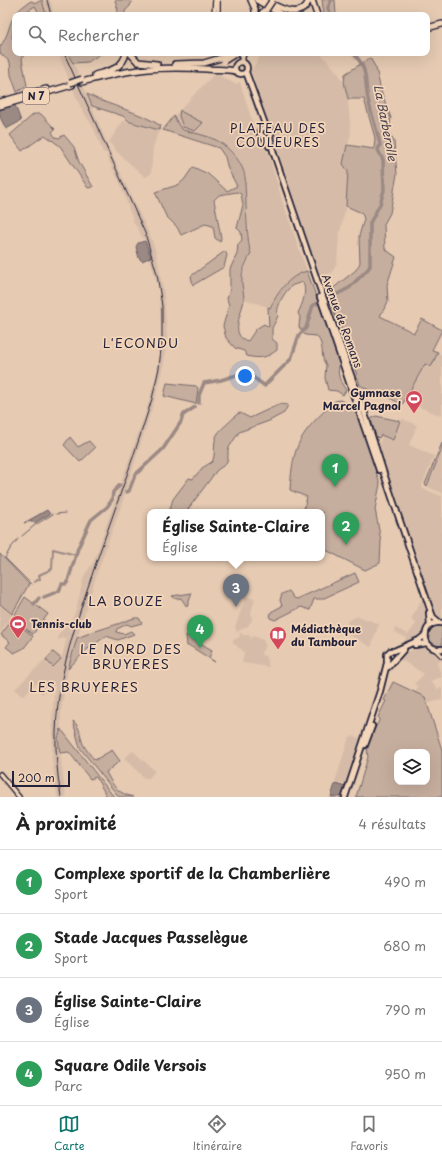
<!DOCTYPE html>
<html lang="fr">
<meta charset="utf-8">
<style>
body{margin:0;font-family:"Playpen Sans",sans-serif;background:#f6f6f6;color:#222}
.controls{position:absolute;right:12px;bottom:12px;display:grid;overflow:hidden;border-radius:8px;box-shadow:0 4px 16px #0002}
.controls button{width:36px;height:36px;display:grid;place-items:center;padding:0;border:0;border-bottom:1px solid #e0e0e0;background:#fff;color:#222;font:20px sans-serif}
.scale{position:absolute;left:12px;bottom:10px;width:58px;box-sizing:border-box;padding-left:4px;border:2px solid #22223b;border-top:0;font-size:11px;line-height:14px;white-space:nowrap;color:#22223b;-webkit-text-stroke:3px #f3d5b9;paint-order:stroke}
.you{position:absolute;left:245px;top:376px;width:14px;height:14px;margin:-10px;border:3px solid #fff;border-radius:50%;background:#1a73e8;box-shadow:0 0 0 6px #1a73e833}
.badge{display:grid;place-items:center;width:26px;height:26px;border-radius:50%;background:#0f766e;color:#fff;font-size:13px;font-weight:700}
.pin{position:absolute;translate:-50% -33px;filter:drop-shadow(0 1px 2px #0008)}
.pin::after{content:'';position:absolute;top:21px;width:14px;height:12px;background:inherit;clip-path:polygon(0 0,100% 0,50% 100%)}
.popup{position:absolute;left:147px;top:509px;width:178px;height:52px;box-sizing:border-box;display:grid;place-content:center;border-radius:8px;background:#fff;filter:drop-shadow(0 1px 3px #0005);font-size:13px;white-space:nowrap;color:#767676}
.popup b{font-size:15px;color:#222}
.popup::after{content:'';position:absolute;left:50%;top:100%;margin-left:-8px;border:8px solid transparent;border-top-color:#fff}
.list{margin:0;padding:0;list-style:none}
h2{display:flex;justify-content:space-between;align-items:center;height:52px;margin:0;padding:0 16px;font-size:17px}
h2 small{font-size:13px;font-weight:400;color:#767676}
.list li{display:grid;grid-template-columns:26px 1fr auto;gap:12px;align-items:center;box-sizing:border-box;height:64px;padding:0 16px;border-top:1px solid #e0e0e0}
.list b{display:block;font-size:15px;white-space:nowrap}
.list p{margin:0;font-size:13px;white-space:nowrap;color:#767676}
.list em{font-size:13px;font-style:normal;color:#767676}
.icon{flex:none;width:22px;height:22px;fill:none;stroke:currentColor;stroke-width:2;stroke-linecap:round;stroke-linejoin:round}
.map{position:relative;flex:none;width:442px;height:797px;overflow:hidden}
.search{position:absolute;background:#fff;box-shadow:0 4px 16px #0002;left:12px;right:12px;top:12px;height:44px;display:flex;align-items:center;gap:10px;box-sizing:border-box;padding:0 14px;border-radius:8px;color:#767676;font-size:15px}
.sheet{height:308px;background:#fff}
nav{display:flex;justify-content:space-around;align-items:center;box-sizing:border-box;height:56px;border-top:1px solid #e0e0e0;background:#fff;font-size:11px;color:#767676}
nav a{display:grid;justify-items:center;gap:2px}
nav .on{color:#0f766e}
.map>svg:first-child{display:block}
.built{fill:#d6bca8}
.green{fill:#c6ae9e;stroke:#74686c;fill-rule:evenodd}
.water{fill:#9b8984;stroke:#6b6067}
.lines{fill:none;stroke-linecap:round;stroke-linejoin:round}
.stream{stroke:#6b6067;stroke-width:1}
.canal{stroke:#9b8984;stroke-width:2}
.river{stroke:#9b8984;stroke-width:3.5}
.secondary-casing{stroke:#22223b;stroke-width:6}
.primary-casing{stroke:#22223b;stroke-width:8}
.trunk-casing{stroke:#22223b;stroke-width:8}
.secondary{stroke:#f3d5b9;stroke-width:3.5}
.primary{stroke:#f3d5b9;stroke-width:4.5}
.trunk{stroke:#f3d5b9;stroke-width:5}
.rail{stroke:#22223b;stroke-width:1}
.trunk-bridge-casing{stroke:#22223b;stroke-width:8;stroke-linecap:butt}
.trunk-bridge{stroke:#f3d5b9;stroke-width:5}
.labels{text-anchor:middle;stroke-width:3.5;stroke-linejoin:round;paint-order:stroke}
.shield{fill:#f3d5b9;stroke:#615861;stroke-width:1}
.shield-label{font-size:10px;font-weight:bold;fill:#22223b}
.street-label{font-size:11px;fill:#22223b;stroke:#f3d5b9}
.poi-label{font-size:11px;font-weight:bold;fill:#22223b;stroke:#f3d5b9;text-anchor:start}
.water-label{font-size:12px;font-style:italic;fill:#464151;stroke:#f3d5b9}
.neighbourhood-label{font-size:12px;letter-spacing:1px;fill:#22223b;stroke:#f3d5b9}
.quarter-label{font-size:13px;letter-spacing:1px;fill:#22223b;stroke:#f3d5b9}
</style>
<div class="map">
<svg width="442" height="797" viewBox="0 0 442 797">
<rect width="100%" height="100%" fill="#e6cab2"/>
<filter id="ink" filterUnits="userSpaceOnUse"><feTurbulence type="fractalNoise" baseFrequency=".025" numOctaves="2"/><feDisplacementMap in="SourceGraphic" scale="8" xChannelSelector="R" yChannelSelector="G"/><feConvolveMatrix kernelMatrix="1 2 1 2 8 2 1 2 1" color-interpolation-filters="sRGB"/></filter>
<g filter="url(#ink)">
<path class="built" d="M42,0H50L54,15H46Z
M58,53H67L71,56L110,151L151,238L156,252L164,294L167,336L163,371L154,402L121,506L97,573L68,669L61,711V729L58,738L66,797H57L52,758L53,730L52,721L55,685L42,694L37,689L39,686L36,683L23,696L15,689L53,651L62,657L67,637L58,640V635L72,619L76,610L84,576L94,561L147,408L156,376L161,347V326L159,291L145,241L134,223L120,183L107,157L108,154L103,152L94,129L80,106Z
M262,53H320L339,74L347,92L351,133L343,164L348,171V198L339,236L337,263L332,273L319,276L274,139L275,133L273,127L267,120L254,80L251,71Z
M215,73L235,84L240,82L254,127L257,129L259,137L265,142L283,203L307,271L301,273L279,290L270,308L244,299L242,276L251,254L248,249L249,235L245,184L246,177L241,164L232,154L216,140L183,130L179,126L174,116Z
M123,121L159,130L153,148L151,174L145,177L117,152L109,142Z
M437,353L442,355V416L404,401L425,364L431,367Z
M402,419L417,425L409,445L434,456L421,488L442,496V619L436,616L405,529L378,443L380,442L382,436L393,440Z
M442,450V493L428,487V486Z
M246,596L255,599L251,612L252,620L248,626L237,632L235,627Z
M422,599L428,616L429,623L419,639L403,645L406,638L394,631L395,628L408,634L416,624L415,622L411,619Z
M0,604L12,615L0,634Z
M358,616L379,624L371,647L346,633L349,627L347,621Z
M242,633L243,635H250L251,639L253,636L263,640L266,646L261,652L262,656L265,655L269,667L242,663L244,652L233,643V640L240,637L239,634Z
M421,646L438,654L442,660L437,663L442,677L430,681L438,689L442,687V700L426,703L424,697L415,692L418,686L414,684L424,674L400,659L407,652Z
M353,736L363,739L347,785L335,782L349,737Z
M133,751L155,771L149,778H144L124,758Z"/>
<path class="green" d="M42,0L46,15H40L35,6L21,15H15L12,38H15V53H25L22,59L27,86L17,92L11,75L10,62L0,53V47C15,25 4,18 31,1L36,3Z
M115,0H132L130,6L125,11V15H116L118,10Z
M322,0H335L336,15H324Z
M67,53H102L88,62L73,63Z
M370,58L376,68L381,91L391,118L389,132L394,142L397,174L390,213L384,224L385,249L396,257L387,285L388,302L380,316L414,333L422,319L442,330L432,350L438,352L431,367L425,364L402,405L383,394L381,397L360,385L344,335L326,294L356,270L360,263L359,236L364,219L362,213L346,206L348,171L343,164L347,145L374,149L375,138L364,99H348L344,82L345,74Z
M87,94C111,107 139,111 161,126L159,130L130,122L123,116L92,106Z
M180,110L182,112L203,123L195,131L183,127L179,116Z
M34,114H41L55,129L52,132L55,137L59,138L64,135L74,147L79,162L93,187L88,188L60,146L45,135L22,151L10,135Z
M174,116L179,126L183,130C193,133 206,135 216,140C230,147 248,168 245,184C246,196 247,247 251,253C248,260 242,270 242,277C241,285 244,292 244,299C243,311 228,336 248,341L256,329L264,324L269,327L268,307L270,308C278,292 288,276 307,271L340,363C336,373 340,382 346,390L343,395L337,391L328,390L325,378L326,365C319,355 326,349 317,336L305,335L299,327L300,317L298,313C303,303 307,292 303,282C300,283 296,284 293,285C285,290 275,308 278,316L272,328V339L277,343V350C267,358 259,359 247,356L244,351L235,348L226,338L223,326L229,305L227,299L230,289V269L237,254L238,244L242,240L241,232L237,228L243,205L241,194L237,192L219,195L214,200L221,238L220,242L215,238L213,226L205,224L181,235L177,227L166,216L155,192L178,185L184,180L193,167L208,174L227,191L237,186L228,169L225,157L219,148L163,130Z
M225,251L227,255L224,267L193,285L191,276Z
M167,383L196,386L198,388L196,404L164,396Z
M340,400L355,407L380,484L375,509L381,541L380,563L365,570L322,548V512H303L307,497L290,490C293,442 300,434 335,401Z
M280,404L288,405L284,413L269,421L239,432L228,449V457L226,464L217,470L186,512H169L173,499L189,478L193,479L202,468L212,462C216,455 213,444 216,437C219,429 230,423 236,415L240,413L250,418Z
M376,416L400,421L393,440L381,435L379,438L376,437L371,419Z
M70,437L78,447L89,441L95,448L80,462L64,445Z
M442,443V449L427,486L425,484Z
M0,554L29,584L12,614L0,604Z
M355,573L359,582L322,599H314L310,610L301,607L275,620L270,618L271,612L282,606L280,600L282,594L289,591L294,598L297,599Z
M192,593L187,607L181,598L176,599L172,596Z
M25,597L48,614L33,634L14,620L17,616L15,614Z
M134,618H139L142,623L131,626L127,624L117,629L116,632L124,634L131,631L134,634L118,640L106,636L85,651L68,669L77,638C95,630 115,626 134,618Z
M12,620L33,636L24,648L14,653L6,647L10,642L1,635Z
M432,625H442V647L429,645L426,634Z
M186,635L212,650L209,658L215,662L190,646H187Z
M53,652L61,659L53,667L46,660Z
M393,682L425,697L442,750V797H356L368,757C365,747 373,732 380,719L378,717L386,701L384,700ZM397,752H427V782H397Z
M73,721C81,727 80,737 83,744C86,750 91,756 95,760L112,750L120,761L106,772C114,787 116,792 133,797H119L80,748Z
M61,729L114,797H107L96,777L90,779L69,752L60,753L58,738Z"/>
<path class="water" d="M15,105L21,121L6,129L0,117V110Z
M145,241L151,257L142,261L139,258L136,247L138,243Z
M47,510L50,514L35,523L28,521L24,523Z
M335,784L346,787L343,797H331Z"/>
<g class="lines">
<path class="stream" d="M56,514L65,513
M22,536L35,525L53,514
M18,539L10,549L5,558L31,584"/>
<path class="canal" d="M34,582L40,579L39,575L52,569L53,549L76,555"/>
<path class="river" d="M331,0L328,8L331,15
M328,299L349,288L368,269L370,266V223L380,204L384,190L383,160L378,150L380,145C377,129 371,114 368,99C364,79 369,69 353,53
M266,384L291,359L299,335L306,328L313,305L318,303
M199,403V395L204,383L221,380L246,372L265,386
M126,492L129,491L135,475L163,449L181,422L183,415L195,407
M44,597L59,591L62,584H66L68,581L78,548L91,520L107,507L112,500L113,492L120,485
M34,604L39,598"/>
<defs>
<path id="secondary" d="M214,15L215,0
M218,15V0
M435,649L442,656
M0,774L19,797"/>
<path id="primary" d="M235 68a6 6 0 1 1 12 0a6 6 0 1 1-12 0Z
M246,72L266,127L272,131L270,137L273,151L317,280L365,414L383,471L430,609L433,617L439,622
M266,127L261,129L260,134L266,139L269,146
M320,297L379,470
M429,613L430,625
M442,623C420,619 420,652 442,649
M415,645L427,643
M388,667L404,649
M365,745L372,726
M345,797L380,691L387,663V654L390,651H394L419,640L425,635"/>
<path id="trunk" d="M251,0L255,9V15
M257,0L282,15
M264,0C278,7 301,22 309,0
M312,0L317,15
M261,15L265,9
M427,28L442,24
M130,53L138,62L157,64
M242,62V56L244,53
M175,64L204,63L221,58
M95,75C108,71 123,69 126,53
M82,82C129,69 158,66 207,69C216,70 226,69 235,71
M0,102L46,89
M0,106L72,85"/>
</defs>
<use href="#secondary" class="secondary-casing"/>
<use href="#primary" class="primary-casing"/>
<use href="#trunk" class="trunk-casing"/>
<use href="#secondary" class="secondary"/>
<use href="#primary" class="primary"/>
<use href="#trunk" class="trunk"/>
<path class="rail" d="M47,0L51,15
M61,797C45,705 69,645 97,560C116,507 135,453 152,399L159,368L162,339V306L157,274L145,233L64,53"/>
<defs>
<path id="trunk-bridge" d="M266,10L272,1
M221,58L230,53
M224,61L235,54
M70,83L82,79"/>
</defs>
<use href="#trunk-bridge" class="trunk-bridge-casing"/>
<use href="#trunk-bridge" class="trunk-bridge"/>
</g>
</g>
<defs>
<symbol id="stadium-pin" viewBox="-11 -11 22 30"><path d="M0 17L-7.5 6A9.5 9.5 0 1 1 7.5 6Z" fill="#d1495b" stroke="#f3d5b9"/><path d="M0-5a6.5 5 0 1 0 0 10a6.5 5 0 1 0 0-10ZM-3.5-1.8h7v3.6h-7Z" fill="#fff"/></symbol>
<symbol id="library-pin" viewBox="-11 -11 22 30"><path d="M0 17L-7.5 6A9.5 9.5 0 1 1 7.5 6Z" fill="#d1495b" stroke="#f3d5b9"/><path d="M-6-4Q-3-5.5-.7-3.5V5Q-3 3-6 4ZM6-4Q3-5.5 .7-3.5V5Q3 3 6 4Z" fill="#fff"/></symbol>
</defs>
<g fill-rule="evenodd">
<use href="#stadium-pin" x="404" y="389" width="20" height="27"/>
<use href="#stadium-pin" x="8" y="614" width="20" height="27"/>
<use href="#library-pin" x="268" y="625" width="20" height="27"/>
</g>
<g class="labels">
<rect class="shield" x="23" y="88" width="26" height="16" rx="3"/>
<g class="shield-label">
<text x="36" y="100">N 7</text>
</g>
<g class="street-label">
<text transform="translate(342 321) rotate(70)" y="4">Avenue de Romans</text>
</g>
<g class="poi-label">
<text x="401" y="397" text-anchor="end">Gymnase<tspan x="401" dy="13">Marcel Pagnol</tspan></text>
<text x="31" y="628">Tennis-club</text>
<text x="291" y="633">Médiathèque<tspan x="291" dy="13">du Tambour</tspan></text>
</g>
<g class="water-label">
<text transform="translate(385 123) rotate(79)" y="4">La Barberolle</text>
</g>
<g class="neighbourhood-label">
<text x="278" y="133">PLATEAU DES<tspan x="278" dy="14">COULEURES</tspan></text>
</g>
<g class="quarter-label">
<text x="141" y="348">L'ECONDU</text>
<text x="126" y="606">LA BOUZE</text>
<text x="131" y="654">LE NORD DES<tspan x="131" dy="15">BRUYERES</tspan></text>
<text x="84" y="692">LES BRUYERES</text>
</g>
</g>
</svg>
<div class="controls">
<button><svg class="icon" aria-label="layers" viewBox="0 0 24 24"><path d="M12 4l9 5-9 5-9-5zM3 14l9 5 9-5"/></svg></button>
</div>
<div class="scale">200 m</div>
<div class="you"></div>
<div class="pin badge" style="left:335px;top:487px;background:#2e9e5b">1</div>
<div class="pin badge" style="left:346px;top:545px;background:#2e9e5b">2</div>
<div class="pin badge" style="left:236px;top:607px;background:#6b7280">3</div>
<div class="popup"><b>Église Sainte-Claire</b>Église</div>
<div class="pin badge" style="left:200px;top:648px;background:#2e9e5b">4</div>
<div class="search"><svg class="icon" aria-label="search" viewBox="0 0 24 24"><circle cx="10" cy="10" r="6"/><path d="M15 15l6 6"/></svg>Rechercher</div>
</div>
<section class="sheet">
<h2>À proximité<small>4 résultats</small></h2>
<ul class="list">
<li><span class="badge" style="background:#2e9e5b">1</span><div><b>Complexe sportif de la Chamberlière</b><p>Sport</p></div><em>490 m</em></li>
<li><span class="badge" style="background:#2e9e5b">2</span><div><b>Stade Jacques Passelègue</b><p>Sport</p></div><em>680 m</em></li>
<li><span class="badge" style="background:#6b7280">3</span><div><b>Église Sainte-Claire</b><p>Église</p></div><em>790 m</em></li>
<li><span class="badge" style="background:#2e9e5b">4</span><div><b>Square Odile Versois</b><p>Parc</p></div><em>950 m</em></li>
</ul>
</section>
<nav>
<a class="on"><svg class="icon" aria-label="map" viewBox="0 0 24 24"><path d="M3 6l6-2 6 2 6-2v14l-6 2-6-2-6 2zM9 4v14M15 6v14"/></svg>Carte</a>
<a><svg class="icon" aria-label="directions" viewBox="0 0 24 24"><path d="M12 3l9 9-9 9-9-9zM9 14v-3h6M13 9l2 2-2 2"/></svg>Itinéraire</a>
<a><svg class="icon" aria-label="saved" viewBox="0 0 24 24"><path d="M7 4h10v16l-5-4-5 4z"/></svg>Favoris</a>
</nav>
